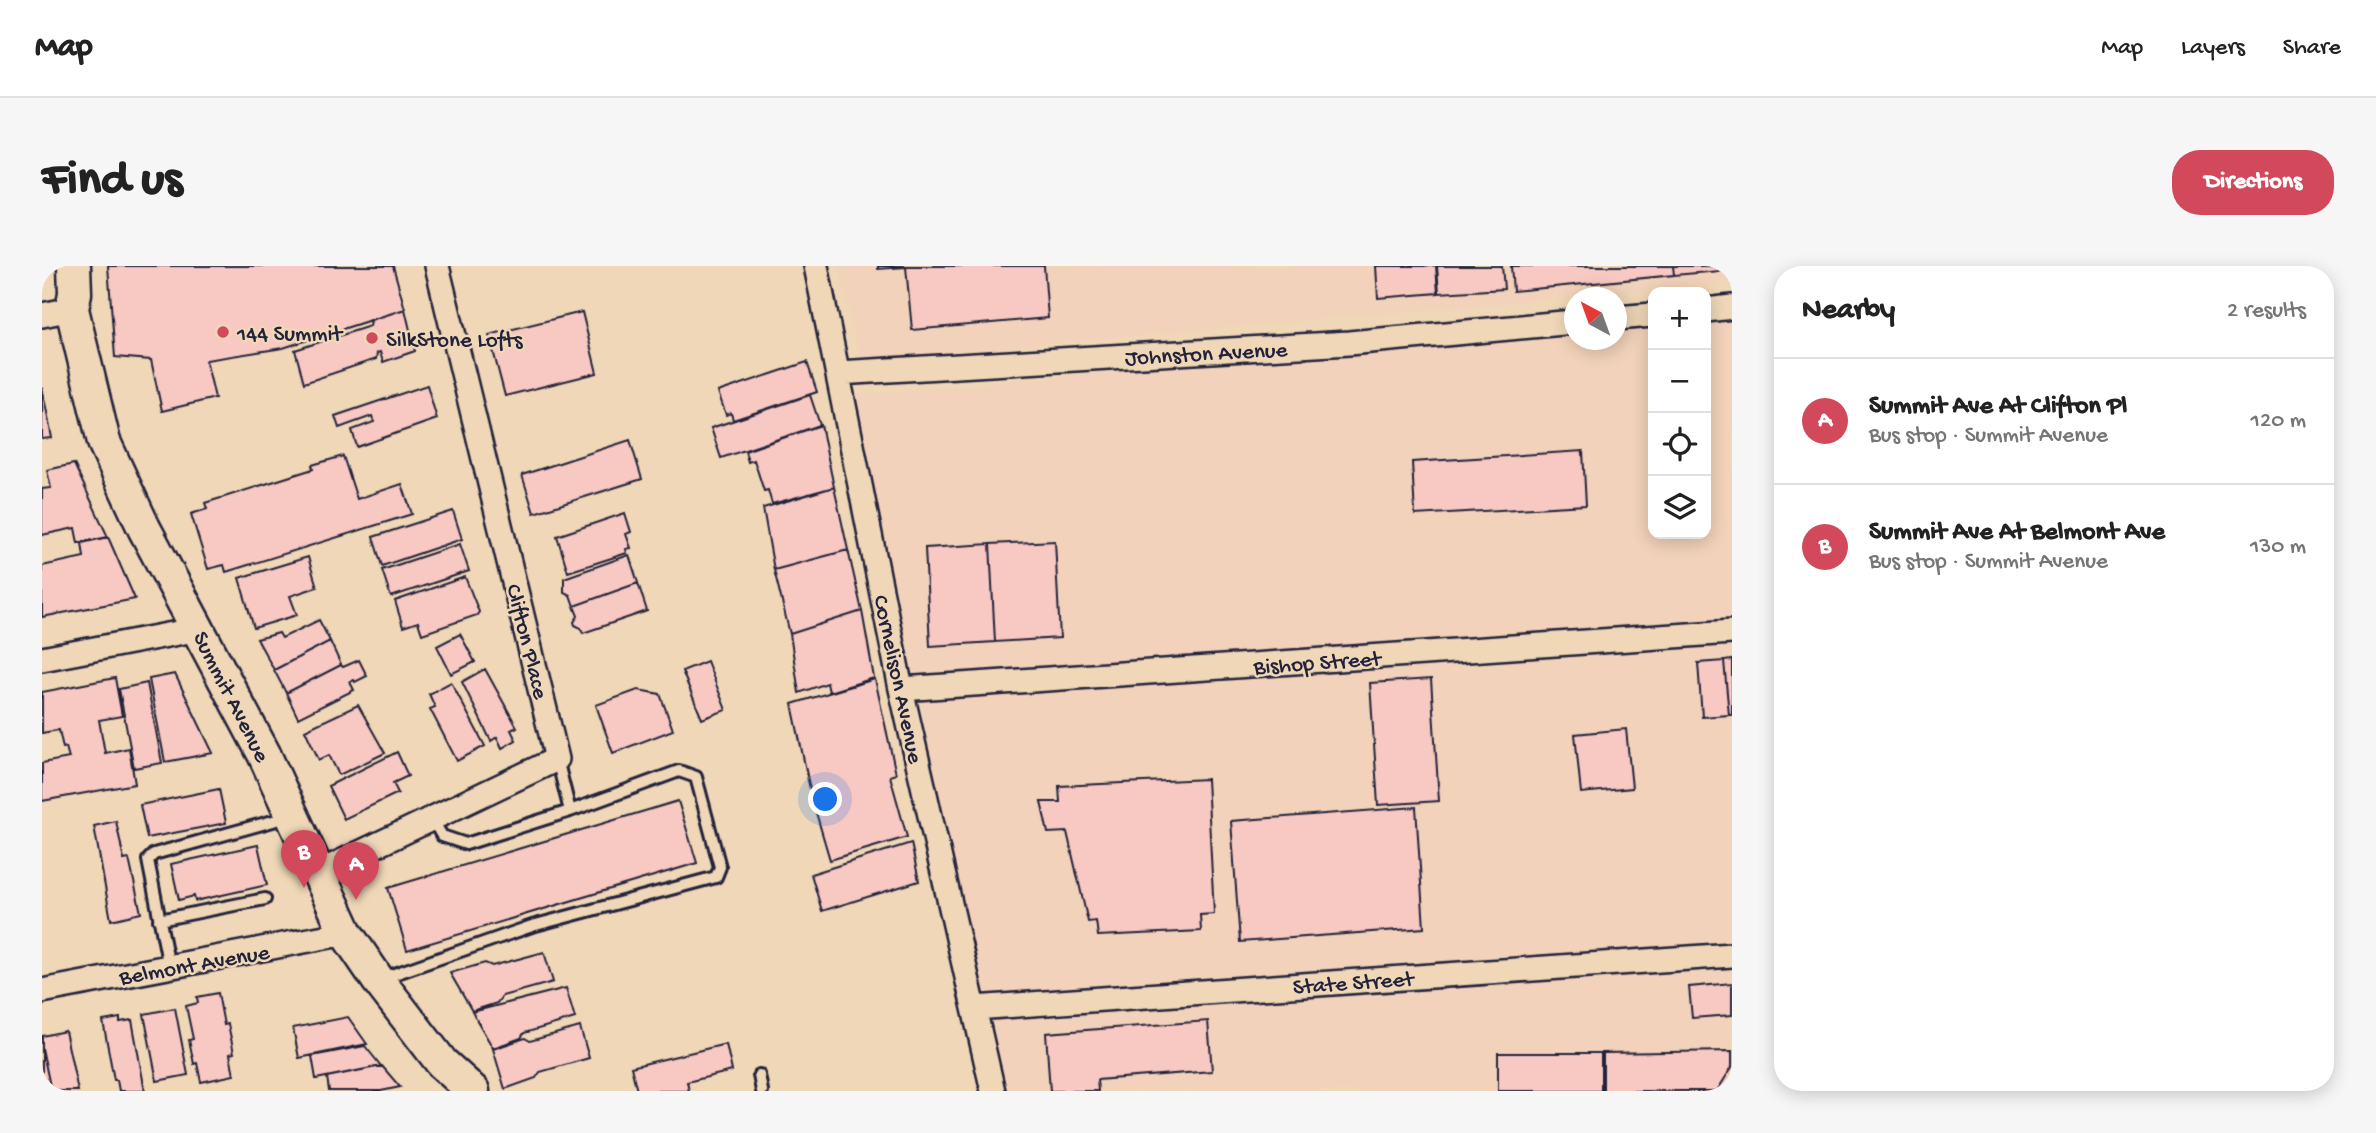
<!DOCTYPE html>
<meta charset="utf-8">
<style>
body{margin:0;font-family:"Gochi Hand",sans-serif;background:#f6f6f6;color:#222}
.controls{position:absolute;right:21px;top:21px;display:grid;overflow:hidden;border-radius:14px;box-shadow:0 4px 18px #0003}
.controls button{width:63px;height:63px;display:grid;place-items:center;padding:0;border:0;border-bottom:2px solid #e0e0e0;background:#fff;color:#222;font:35px sans-serif}
.compass{position:absolute;left:1522px;top:21px;width:63px;height:63px;border-radius:50%;background:#fff;box-shadow:0 4px 18px #0003;rotate:319deg}
.you{position:absolute;left:784px;top:534px;width:24px;height:24px;margin:-18px;border:5px solid #fff;border-radius:50%;background:#1a73e8;box-shadow:0 0 0 10px #1a73e833}
.badge{display:grid;place-items:center;width:46px;height:46px;border-radius:50%;background:#d1495b;color:#fff;font-size:23px;font-weight:700}
.pin{position:absolute;translate:-50% -58px;filter:drop-shadow(0 2px 4px #0008)}
.pin::after{content:'';position:absolute;top:37px;width:24px;height:21px;background:inherit;clip-path:polygon(0 0,100% 0,50% 100%)}
.list{margin:0;padding:0;list-style:none}
h2{display:flex;justify-content:space-between;align-items:center;height:91px;margin:0;padding:0 28px;font-size:30px}
h2 small{font-size:23px;font-weight:400;color:#767676}
.list li{display:grid;grid-template-columns:46px 1fr auto;gap:21px;align-items:center;box-sizing:border-box;height:126px;padding:0 28px;border-top:2px solid #e0e0e0}
.list b{display:block;font-size:26px;white-space:nowrap}
.list p{margin:0;font-size:23px;white-space:nowrap;color:#767676}
.list em{font-size:23px;font-style:normal;color:#767676}
.icon{flex:none;width:38px;height:38px;fill:none;stroke:currentColor;stroke-width:2;stroke-linecap:round;stroke-linejoin:round}
.map{position:relative;flex:none;width:1690px;height:825px;overflow:hidden;border-radius:28px}
header{display:flex;align-items:center;gap:42px;box-sizing:border-box;height:98px;padding:0 35px;background:#fff;border-bottom:2px solid #e0e0e0}
header strong{font-size:33px}
nav{display:flex;gap:38px;margin-inline-start:auto;font-size:24px}
.intro{display:flex;align-items:center;justify-content:space-between;box-sizing:border-box;height:168px;padding:0 42px}
h1{margin:0;font-size:49px}
.button{padding:18px 32px;border-radius:28px;background:#d1495b;color:#fff;font-size:24px;font-weight:700}
main{display:flex;gap:42px;padding:0 42px}
aside{flex:1;background:#fff;border-radius:28px;box-shadow:0 4px 18px #0003}
.map>svg:first-child{display:block}
.built{fill:#f2d2ba}
.building{fill:#f8c8c2;stroke:#22223b;stroke-width:2}
.lines{fill:none;stroke-linecap:round;stroke-linejoin:round}
.service-casing{stroke:#22223b;stroke-width:16}
.minor-casing{stroke:#22223b;stroke-width:28}
.secondary-casing{stroke:#22223b;stroke-width:37}
.service{stroke:#efd7b7;stroke-width:10}
.minor{stroke:#efd7b7;stroke-width:23}
.secondary{stroke:#efd7b7;stroke-width:32}
.poi-dot{fill:#d1495b;stroke:#efd7b7;stroke-width:2.5}
.labels{text-anchor:middle;stroke-width:5;stroke-linejoin:round;paint-order:stroke}
.poi-label{font-size:23px;fill:#22223b;stroke:#efd7b7;text-anchor:start}
.street-label{font-size:23px;fill:#22223b;stroke:#efd7b7}
</style>
<header>
<strong>Map</strong>
<nav><a>Map</a><a>Layers</a><a>Share</a></nav>
</header>
<div class="intro"><h1>Find us</h1><a class="button">Directions</a></div>
<main>
<div class="map">
<svg width="1690" height="825" viewBox="0 0 1690 825">
<rect width="100%" height="100%" fill="#efd7b7"/>
<filter id="ink" filterUnits="userSpaceOnUse"><feTurbulence type="fractalNoise" baseFrequency=".0143" numOctaves="2"/><feDisplacementMap in="SourceGraphic" scale="14" xChannelSelector="R" yChannelSelector="G"/><feConvolveMatrix kernelMatrix="1 2 1 2 8 2 1 2 1" color-interpolation-filters="sRGB"/></filter>
<g filter="url(#ink)">
<path class="built" d="M797,0H1690V16L818,94Z
M1690,50V825H963L803,130L1532,64V74H1574L1575,60L1611,57V268H1664V52Z"/>
<path class="building" d="M66,0H351L363,43L241,82L164,94L173,132L120,145L109,94L73,91Z
M836,0H1002L1006,52L870,64L864,1L836,3Z
M1334,0H1394L1396,27L1336,32Z
M1395,0H1460L1462,23L1397,27Z
M1469,0H1631L1632,9L1471,25Z
M1631,0H1690V4L1632,9Z
M363,43L373,85L341,96L338,86L335,87L334,93L262,117L253,84L328,60L329,54Z
M540,46L555,107L463,130L447,69Z
M765,96L775,126L691,154L689,147L684,149L676,126Z
M385,119L395,153L315,181L310,164L332,156L330,150L297,162L293,150Z
M0,121L10,172L0,173Z
M768,129L778,159L679,192L669,162Z
M779,159L792,221L730,238L726,224L722,225L712,194L706,196L703,185Z
M588,174L600,213L492,247L480,209Z
M1541,185L1544,239L1373,249L1370,196Z
M301,190L315,233L360,218L370,248L184,306L182,299L166,303L149,248L165,243L163,237L271,203L270,199Z
M32,198L66,271L36,277L33,262L0,269V223L9,222L5,204Z
M792,221L806,284L732,304L721,242Z
M411,245L420,273L340,300L331,271Z
M583,247L589,266L584,268L589,282L584,283L585,287L526,306L515,270Z
M66,271L93,333L0,351V300L42,291L40,277Z
M1013,275L1018,372L953,376L948,278Z
M418,278L427,305L349,331L340,304Z
M948,278L953,376L888,380L883,282Z
M806,284L820,345L748,368L732,304Z
M587,289L596,317L532,340L528,329L522,326V312Z
M266,291L275,321L248,330L255,349L212,362L197,312Z
M423,311L437,346L435,349L380,368L376,356L361,361L353,335Z
M596,317L605,345L541,367L539,362L533,359L532,356L536,350L532,340Z
M820,345L832,412L787,426L785,417L757,427L748,368Z
M277,354L288,375L232,404L215,373L237,367L240,372Z
M418,368L433,396L409,408L395,380Z
M288,375L299,399L244,427L232,404Z
M317,394L325,410L313,416L312,414L308,416L312,424L256,452L244,427L299,399L301,401Z
M1690,394V449H1687L1682,395Z
M665,395L684,444L660,453L640,405Z
M1682,395L1687,449L1660,451L1656,397Z
M443,403L475,461L469,464L474,474L460,482L455,471L449,475L420,416Z
M133,408L171,487L123,496L107,413Z
M73,412L80,450L57,454L63,487L87,482L93,518L0,535V497L27,492L24,481L21,482L17,464L0,467V426Z
M833,413L854,508L848,510L865,571L788,594L770,533L750,438Z
M1389,413L1397,535L1336,539L1328,417Z
M409,416L443,480L415,495L388,443L393,441L387,428Z
M105,417L120,497L92,502L77,423Z
M596,424L618,428L631,464L571,487L554,439Z
M316,439L343,487L297,509L287,489L277,494L263,464Z
M1584,463L1590,522L1539,527L1533,468Z
M355,486L366,510L351,517L356,527L302,553L286,520Z
M1165,513L1172,648L1158,649L1159,665L1056,670L1054,655L1046,656L1025,566L1006,567L999,536H1018L1017,520Z
M177,523L184,557L105,572L98,539Z
M636,535L655,597L365,684L346,622Z
M1374,541L1382,662L1198,676L1189,555Z
M74,555L82,594L87,593L99,647L69,654L52,560Z
M869,577L877,615L780,645L769,608Z
M216,579L225,619L153,635L152,630L137,634L129,598Z
M502,686L511,716L460,730L455,737L430,745L408,707L443,697L450,700Z
M1690,717V749L1650,752L1647,721Z
M524,722L533,752L482,767L479,772L451,782L430,746Z
M176,727L182,759L186,758L192,787L188,788L192,809L159,816L155,797L152,798L147,774L151,773L144,740L156,737L155,731Z
M133,742L146,809L115,815L102,748Z
M306,751L325,778L257,792L251,762Z
M78,752V756L90,754L103,825H77L75,814H72L61,755Z
M1166,755L1170,805L1055,814L1056,825H1008L1004,767Z
M538,761L547,792L498,806L494,812L463,823L451,783L483,772L488,775Z
M23,765L36,825H9L0,782V770Z
M684,778L690,805L645,816L647,825H595L589,801Z
M323,780L339,800L274,813L270,790Z
M0,782L9,825H0Z
M1690,785V801L1675,825H1561V787Z
M1456,787H1559V825H1456Z
M340,800L358,821L339,825H287L285,811Z"/>
<g class="lines">
<defs>
<path id="service" d="M390,553L400,570L424,578L528,545
M117,654L223,633
M127,701L106,594L112,588L249,550
M338,713L490,660L674,611L678,601L654,511L637,505L528,545L515,493
M717,809L720,825"/>
<path id="minor" d="M774,0L859,423L951,825
M1664,44L1690,41
M0,49L30,43
M1574,52L1611,49
M796,107L1307,77L1532,56
M0,393L157,363
M859,423L1690,366
M276,607L515,493L395,0
M0,725L304,667
M932,742L1690,689"/>
<path id="secondary" d="M32,0L33,27L30,43L62,176L102,262L222,488L304,667L336,714L400,797L431,825"/>
</defs>
<use href="#service" class="service-casing"/>
<use href="#minor" class="minor-casing"/>
<use href="#secondary" class="secondary-casing"/>
<use href="#service" class="service"/>
<use href="#minor" class="minor"/>
<use href="#secondary" class="secondary"/>
</g>
</g>
<g class="poi-dot">
<circle cx="181" cy="66" r="7"/>
<circle cx="330" cy="72" r="7"/>
</g>
<g class="labels">
<g class="poi-label">
<text x="195" y="74">144 Summit</text>
<text x="344" y="80">SilkStone Lofts</text>
</g>
<g class="street-label">
<text transform="translate(1164 86) rotate(-3)" y="8">Johnston Avenue</text>
<text transform="translate(487 375) rotate(76)" y="8">Clifton Place</text>
<text transform="translate(1275 395) rotate(-4)" y="8">Bishop Street</text>
<text transform="translate(858 413) rotate(78)" y="8">Cornelison Avenue</text>
<text transform="translate(191 430) rotate(63)" y="8">Summit Avenue</text>
<text transform="translate(152 697) rotate(-10)" y="8">Belmont Avenue</text>
<text transform="translate(1311 715) rotate(-4)" y="8">State Street</text>
</g>
</g>
</svg>
<div class="controls">
<button>+</button>
<button>−</button>
<button><svg class="icon" aria-label="locate" viewBox="0 0 24 24"><circle cx="12" cy="12" r="6"/><path d="M12 2v4M12 18v4M2 12h4M18 12h4"/></svg></button>
<button><svg class="icon" aria-label="layers" viewBox="0 0 24 24"><path d="M12 4l9 5-9 5-9-5zM3 14l9 5 9-5"/></svg></button>
</div>
<svg class="compass" viewBox="-18 -18 36 36"><path d="M0-13l5 13h-10z" fill="#e53935"/><path d="M0 13l5-13h-10z" fill="#767676"/></svg>
<div class="you"></div>
<div class="pin badge" style="left:314px;top:634px">A</div>
<div class="pin badge" style="left:262px;top:622px">B</div>
</div>
<aside>
<h2>Nearby<small>2 results</small></h2>
<ul class="list">
<li><span class="badge">A</span><div><b>Summit Ave At Clifton Pl</b><p>Bus stop · Summit Avenue</p></div><em>120 m</em></li>
<li><span class="badge">B</span><div><b>Summit Ave At Belmont Ave</b><p>Bus stop · Summit Avenue</p></div><em>130 m</em></li>
</ul>
</aside>
</main>
